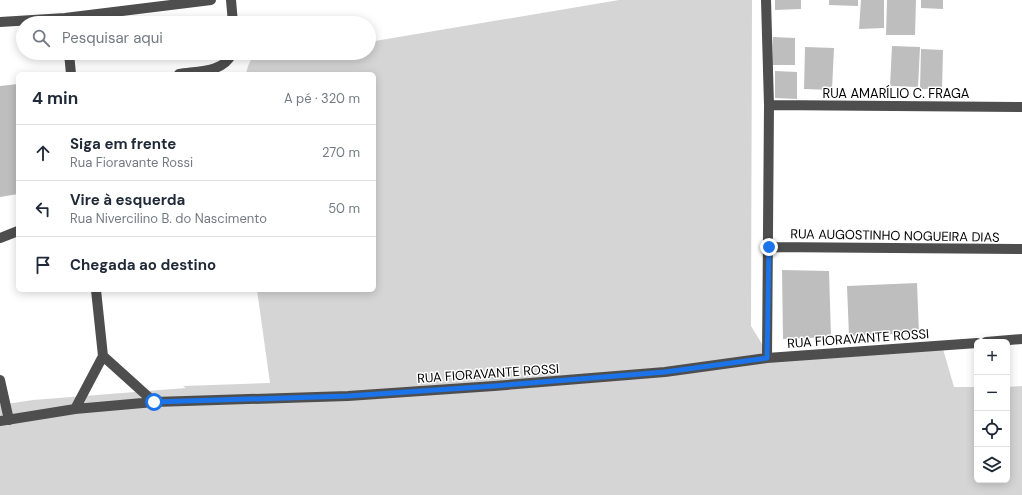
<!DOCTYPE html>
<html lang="pt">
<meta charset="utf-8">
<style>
body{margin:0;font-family:"DM Sans",sans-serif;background:#f2f2f3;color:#1f2937}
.controls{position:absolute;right:12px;bottom:12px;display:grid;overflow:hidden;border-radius:6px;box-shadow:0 2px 10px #0003}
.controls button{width:36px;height:36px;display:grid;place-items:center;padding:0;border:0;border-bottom:1px solid #e0e1e3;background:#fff;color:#1f2937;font:20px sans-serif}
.stop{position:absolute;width:12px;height:12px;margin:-9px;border:3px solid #1a73e8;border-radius:50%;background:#fff}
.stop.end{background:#1a73e8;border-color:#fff;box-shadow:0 1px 4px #0008}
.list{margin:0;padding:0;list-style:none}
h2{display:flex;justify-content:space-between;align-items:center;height:52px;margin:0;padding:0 16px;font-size:17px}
h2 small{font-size:13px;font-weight:400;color:#747a83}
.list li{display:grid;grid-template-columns:26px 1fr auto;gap:12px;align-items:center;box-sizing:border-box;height:56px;padding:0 16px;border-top:1px solid #e0e1e3}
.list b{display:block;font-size:15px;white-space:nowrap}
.list p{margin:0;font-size:13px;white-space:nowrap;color:#747a83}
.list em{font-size:13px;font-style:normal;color:#747a83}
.icon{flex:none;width:22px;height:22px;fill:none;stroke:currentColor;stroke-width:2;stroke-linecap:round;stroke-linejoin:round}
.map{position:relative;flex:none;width:1022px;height:495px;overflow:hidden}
.search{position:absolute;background:#fff;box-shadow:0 2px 10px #0003;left:16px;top:16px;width:360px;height:44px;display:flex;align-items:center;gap:10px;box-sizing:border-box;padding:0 14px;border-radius:22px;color:#747a83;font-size:15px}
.panel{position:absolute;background:#fff;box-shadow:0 2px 10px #0003;left:16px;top:72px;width:360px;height:220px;border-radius:6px}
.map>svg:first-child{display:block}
.green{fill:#d5d5d5}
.building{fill:#bebebe}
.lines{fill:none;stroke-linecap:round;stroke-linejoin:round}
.minor{stroke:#4e4e4e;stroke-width:10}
.route{stroke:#1a73e8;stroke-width:5}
.labels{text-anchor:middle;stroke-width:3;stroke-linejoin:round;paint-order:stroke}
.street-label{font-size:13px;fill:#000;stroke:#fff}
</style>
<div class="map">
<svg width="1022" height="495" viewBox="0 0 1022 495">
<rect width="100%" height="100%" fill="#fff"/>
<path class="green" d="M619,0H752L751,326L770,357L941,342L954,387H977V480H1007V387L1022,386V495H0V405L33,400L186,388L183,386L270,383L257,290H374V74H246L248,66L254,53H284L288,55L301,53H369V42Z"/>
<path class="building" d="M775,0H801V9L775,10Z
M829,0H858V6L829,5Z
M861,0H884V28L859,29Z
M887,0H916L915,35H886Z
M921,0H943V9L921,8Z
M773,37L795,38V65H772Z
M892,46L920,47L918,87L890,86Z
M805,47L834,48L832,90L804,89Z
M921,49L943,50L942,89H920Z
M775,71L797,72V99L775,98Z
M18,84V194L0,197V86Z
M782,270L829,271L831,337L783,339Z
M917,283L919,333L849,336L847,286Z"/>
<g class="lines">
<path class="minor" d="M231,0L233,23
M766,0L769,105L767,358
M0,22L65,18L211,0
M69,53L71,74
M179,74C197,71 224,73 232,53
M769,105L1022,107
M0,238L18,231
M769,247L1022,249
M986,342L1022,339
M103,356L154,402
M0,380L9,420
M75,409L103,356L96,290
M0,421L75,409L154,402L348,396L494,386L665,372L767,358L977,343"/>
</g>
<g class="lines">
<path class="route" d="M154,402L348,396L494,386L665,372L767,358L769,247"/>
</g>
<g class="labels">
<g class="street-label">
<text x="896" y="98">RUA AMARÍLIO C. FRAGA</text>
<text transform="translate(895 235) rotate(1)" y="5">RUA AUGOSTINHO NOGUEIRA DIAS</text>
<text transform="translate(858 338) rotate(-4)" y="5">RUA FIORAVANTE ROSSI</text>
<text transform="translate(488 373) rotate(-4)" y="5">RUA FIORAVANTE ROSSI</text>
</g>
</g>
</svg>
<div class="controls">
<button>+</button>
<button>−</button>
<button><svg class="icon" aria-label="locate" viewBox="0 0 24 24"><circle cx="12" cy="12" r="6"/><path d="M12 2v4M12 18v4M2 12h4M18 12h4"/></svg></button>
<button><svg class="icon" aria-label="layers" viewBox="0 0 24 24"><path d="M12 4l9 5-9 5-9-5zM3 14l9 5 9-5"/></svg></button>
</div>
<div class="stop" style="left:154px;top:402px"></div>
<div class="stop end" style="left:769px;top:247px"></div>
<div class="search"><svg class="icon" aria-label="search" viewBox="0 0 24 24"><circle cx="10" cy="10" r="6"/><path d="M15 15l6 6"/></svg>Pesquisar aqui</div>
<section class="panel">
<h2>4 min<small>A pé · 320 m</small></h2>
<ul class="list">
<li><svg class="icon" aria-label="ahead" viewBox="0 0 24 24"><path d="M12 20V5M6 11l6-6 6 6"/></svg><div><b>Siga em frente</b><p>Rua Fioravante Rossi</p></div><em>270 m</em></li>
<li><svg class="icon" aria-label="left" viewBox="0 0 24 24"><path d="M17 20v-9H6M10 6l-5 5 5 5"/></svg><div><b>Vire à esquerda</b><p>Rua Nivercilino B. do Nascimento</p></div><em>50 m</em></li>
<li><svg class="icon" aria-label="arrive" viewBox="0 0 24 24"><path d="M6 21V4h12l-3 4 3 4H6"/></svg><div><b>Chegada ao destino</b></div></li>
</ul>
</section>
</div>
